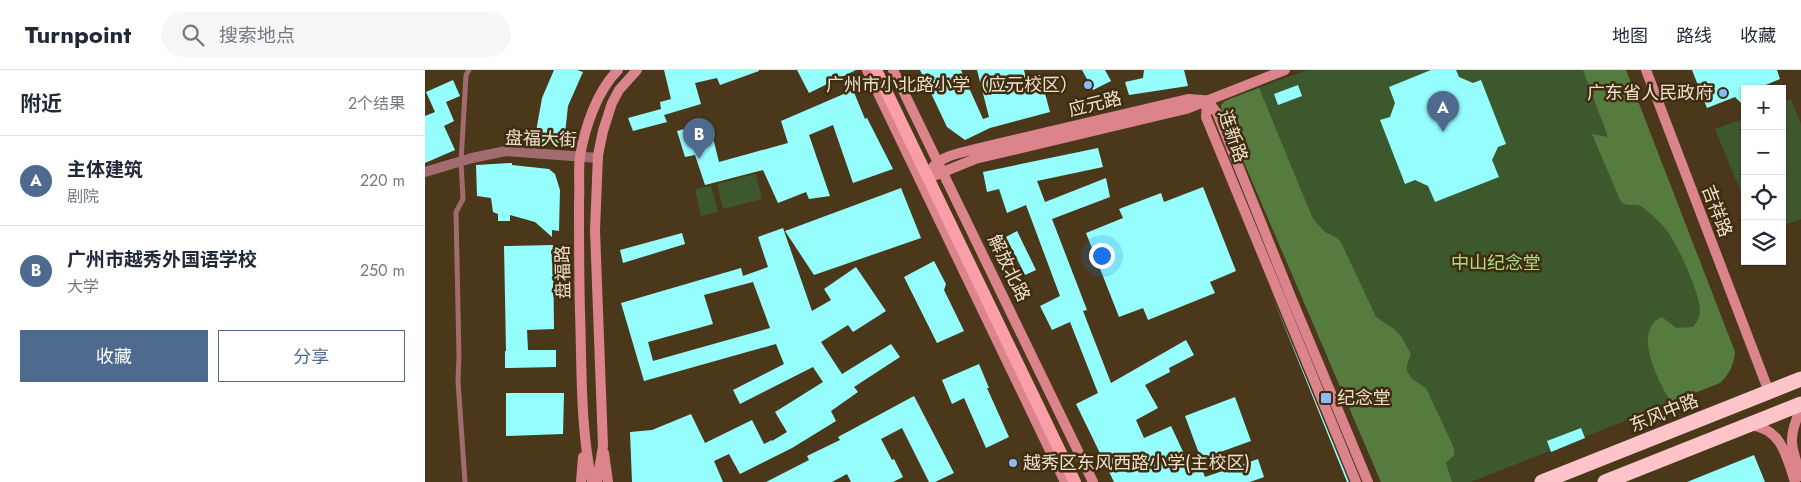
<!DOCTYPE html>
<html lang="zh">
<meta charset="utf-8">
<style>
body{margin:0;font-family:Jost,"Noto Sans SC",sans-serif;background:#f6f6f7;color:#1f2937}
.controls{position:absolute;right:15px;top:15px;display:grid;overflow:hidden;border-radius:0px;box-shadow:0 1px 4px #0004}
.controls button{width:45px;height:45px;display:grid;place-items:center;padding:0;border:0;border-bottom:1px solid #e0e1e3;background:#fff;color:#1f2937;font:25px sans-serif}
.you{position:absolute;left:676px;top:185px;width:18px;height:18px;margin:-12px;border:4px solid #fff;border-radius:50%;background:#1a73e8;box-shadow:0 0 0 8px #1a73e833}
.badge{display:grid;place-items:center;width:32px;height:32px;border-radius:50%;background:#4e6b8f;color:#fff;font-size:16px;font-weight:700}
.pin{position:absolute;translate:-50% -41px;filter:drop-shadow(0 1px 2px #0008)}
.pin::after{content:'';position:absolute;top:26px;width:18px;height:15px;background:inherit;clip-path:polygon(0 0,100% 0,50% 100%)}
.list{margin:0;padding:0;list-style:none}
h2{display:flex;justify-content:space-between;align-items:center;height:65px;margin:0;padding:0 20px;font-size:21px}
h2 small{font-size:16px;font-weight:400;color:#747a83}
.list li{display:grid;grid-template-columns:32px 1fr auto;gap:15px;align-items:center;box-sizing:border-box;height:90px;padding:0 20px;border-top:1px solid #e0e1e3}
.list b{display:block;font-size:19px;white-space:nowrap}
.list p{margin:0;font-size:16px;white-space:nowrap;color:#747a83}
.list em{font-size:16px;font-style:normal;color:#747a83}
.actions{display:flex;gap:10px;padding:15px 20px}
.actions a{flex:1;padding:11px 0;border:1px solid #4e6b8f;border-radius:0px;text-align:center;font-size:18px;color:#4e6b8f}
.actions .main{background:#4e6b8f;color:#fff}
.icon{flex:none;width:28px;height:28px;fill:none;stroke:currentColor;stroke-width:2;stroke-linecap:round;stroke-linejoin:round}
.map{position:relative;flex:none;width:1376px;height:412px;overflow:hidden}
header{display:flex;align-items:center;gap:30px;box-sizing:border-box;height:70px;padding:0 25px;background:#fff;border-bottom:1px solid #e0e1e3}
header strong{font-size:24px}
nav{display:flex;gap:28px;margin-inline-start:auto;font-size:18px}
.search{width:350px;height:45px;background:#f6f6f7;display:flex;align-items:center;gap:12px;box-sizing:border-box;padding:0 18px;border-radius:28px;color:#747a83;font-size:19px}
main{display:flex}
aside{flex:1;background:#fff}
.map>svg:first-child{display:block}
.green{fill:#3e582e}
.forest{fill:#567b3e}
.building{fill:#95fefd;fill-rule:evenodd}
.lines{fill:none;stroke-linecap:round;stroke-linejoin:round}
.lane{stroke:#a26b6f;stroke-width:5}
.street{stroke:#a26b6f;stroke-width:10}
.secondary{stroke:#db848c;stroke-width:10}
.highway{stroke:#fdc5c9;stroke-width:15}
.primary-bridge{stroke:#fa9fa7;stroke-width:12}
.poi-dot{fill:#87bbfb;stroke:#402d0f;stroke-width:2}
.labels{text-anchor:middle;stroke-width:5;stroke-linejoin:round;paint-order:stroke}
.poi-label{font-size:18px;fill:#ede0d0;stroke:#402d0f;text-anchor:end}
.street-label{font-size:18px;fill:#ede0d0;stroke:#402d0f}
.park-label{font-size:18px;fill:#a9df88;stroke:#402d0f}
</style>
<header>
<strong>Turnpoint</strong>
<div class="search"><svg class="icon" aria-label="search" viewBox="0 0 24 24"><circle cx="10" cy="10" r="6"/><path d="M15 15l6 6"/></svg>搜索地点</div>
<nav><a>地图</a><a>路线</a><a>收藏</a></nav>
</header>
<main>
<aside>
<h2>附近<small>2个结果</small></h2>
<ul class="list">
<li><span class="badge">A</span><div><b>主体建筑</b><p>剧院</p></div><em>220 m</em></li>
<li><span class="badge">B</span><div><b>广州市越秀外国语学校</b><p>大学</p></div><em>250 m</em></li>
</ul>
<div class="actions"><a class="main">收藏</a><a>分享</a></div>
</aside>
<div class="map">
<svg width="1376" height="412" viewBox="0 0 1376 412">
<rect width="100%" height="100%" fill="#4b371a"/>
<path class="green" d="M882,0H1201L1310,282C1309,294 1304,305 1295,313L1046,412H956L797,41L796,35L804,29Z
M1366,29L1376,54V149L1357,156V33Z
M1320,48V132L1290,59Z
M331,104L337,129L298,139L292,114Z
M286,116L293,142L276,146L270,119Z"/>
<path class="forest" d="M1158,0H1201L1310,282C1309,294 1304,305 1295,313L1246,332C1234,313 1206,260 1237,247L1251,258L1268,257C1272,253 1275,246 1275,240C1275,223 1251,171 1240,158C1236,153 1222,140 1217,137C1211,132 1204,138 1196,132L1167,64L1183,67Z
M834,18L888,149L900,162L912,168L916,172L951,247L969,259L976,266L986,284L982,295V301L987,309L1001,318L1029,378V385L1021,393L1027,412H956L797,41L796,35L800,31Z"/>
<path class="building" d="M129,0H152L158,2L143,36L139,73H109L117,28Z
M239,0H334V1L295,15L292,8L270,13L276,34L239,45L242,52L208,61L203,48L236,39L235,32L246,29Z
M372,0H431L384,23Z
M495,0H536L558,49L564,47L552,0H599L601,9L615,5L625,42L565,58L540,70L522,57Z
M657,0H680L686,11L668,20Z
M719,0H759L763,16L704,25L700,12L718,8Z
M1006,0H1031L1034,7L1048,13L1056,10L1081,74L1073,77L1067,90L1074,107L1010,132L1003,116L990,110L980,114L955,50L965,47L970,33L964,17Z
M1267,0H1352L1355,9L1331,19H1320V37L1310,27L1282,38Z
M28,10L35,26L21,32L29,51L19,56L30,80L0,93V46L10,42L1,22Z
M873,15L877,26L853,35L849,24Z
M428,20L440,49L442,48L468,99L428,113L408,55L384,65L405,126L384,129L381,122L353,133L338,100L280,115L270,85L260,87L252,61L284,52L294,92L363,73L356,51Z
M673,78L678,97L612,111L620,132L681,108L685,127L627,149L662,240L658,241L686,313L761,270L769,285L744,298L745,302L720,315L733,338L711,350L719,368L746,356L768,403L777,399L780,407L833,389L839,407L825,412H689L651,334L673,323L645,252L627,260L615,236L635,226L601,135L582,143L574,119L562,122L558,102Z
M87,93V95L124,99L130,104L135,120L134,161L127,160V167L110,152L85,145V151H73V144L68,142L66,128L52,126L51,95Z
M778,117L811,201L785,212L790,223L723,250L718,238L694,247L661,163L698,148L694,139L736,123L739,132Z
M476,118L496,168L389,205L360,161Z
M358,158L387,241L406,230L399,219L431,197L461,241L428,262L423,255L396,272L417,304L466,274L475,287L429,317L433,322L406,341L411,351L367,378L315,404L304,384L289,391L298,412H207L205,362L227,360L266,344L280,373L327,350L339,374L347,370V371L362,362L350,342L398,312L388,297L315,334L308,320L359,294L351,274L219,311L196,233L316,198L318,206L343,197L333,167ZM328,212L345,258L228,291L223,272L288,254L279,225Z
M592,161L611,200L600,205L581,167Z
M257,163L260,174L198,193L195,180Z
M128,175L129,259L102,260L103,280H131V297L80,298V281H81L79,176Z
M509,191L521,214L519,220L539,261L512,273L479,207Z
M846,223L924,412H922Z
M554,294L564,318H562L584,367L561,378L539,328L527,334L517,310Z
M81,323H139L138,364L81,366Z
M489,326L529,403L510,412H504L477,358L456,369L467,390L469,389L478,407L468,412H426L422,404L407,412H341L384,390L382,386L415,370L413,367Z
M810,327L826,371L776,389L760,346Z
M1156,358L1160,368L1126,382L1122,371Z
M1329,385L1340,412H1262Z"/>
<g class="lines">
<path class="lane" d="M40,412L33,311L34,286L31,142L38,129L36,92L41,5L44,0"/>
<path class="street" d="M0,102L47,88L81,81L173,88"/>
<path class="secondary" d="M442,0L640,412
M468,0L668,412
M1221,0L1344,322
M782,30L792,43L866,227L943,412
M782,30L781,47L931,412
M508,97C518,85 536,83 550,79L763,29L778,30
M496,111L550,89L761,39L860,0
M1376,339C1362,368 1366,377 1376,406
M1325,355C1357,359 1361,385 1370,412
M179,383L183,412
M156,412L158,387
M167,412C155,356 157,299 155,242C154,205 154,168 154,132C155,117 153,101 155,86C160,57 172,21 193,0
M172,412L178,376L170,160L173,85L178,61L187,33L194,20L212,0"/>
<path class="highway" d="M1117,412L1376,309
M1180,412L1376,334"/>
<path class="primary-bridge" d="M451,0L650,412"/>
</g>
<g class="poi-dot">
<circle cx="663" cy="15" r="5"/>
<circle cx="1298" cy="23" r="5"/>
<rect x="895" y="322" width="12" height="12" rx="2.5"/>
<circle cx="588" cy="393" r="5"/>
</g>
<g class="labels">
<g class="poi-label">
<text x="653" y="21">广州市小北路小学（应元校区）</text>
<text x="1288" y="29">广东省人民政府</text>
<text x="912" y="334" text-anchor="start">纪念堂</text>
<text x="598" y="399" text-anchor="start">越秀区东风西路小学(主校区)</text>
</g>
<g class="street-label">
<text transform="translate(670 34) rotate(-14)" y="6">应元路</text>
<text transform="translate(808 66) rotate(71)" y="6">连新路</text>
<text transform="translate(116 69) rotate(2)" y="6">盘福大街</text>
<text transform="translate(1292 141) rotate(69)" y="6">吉祥路</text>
<text transform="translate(584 198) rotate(64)" y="6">解放北路</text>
<text transform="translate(138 202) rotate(-91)" y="6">盘福路</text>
<text transform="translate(1239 343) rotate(-22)" y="6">东风中路</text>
</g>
<g class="park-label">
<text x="1071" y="199">中山纪念堂</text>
</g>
</g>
</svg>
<div class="controls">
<button>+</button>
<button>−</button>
<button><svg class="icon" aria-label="locate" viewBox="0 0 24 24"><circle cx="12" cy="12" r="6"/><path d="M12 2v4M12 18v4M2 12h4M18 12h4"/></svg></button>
<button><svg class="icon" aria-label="layers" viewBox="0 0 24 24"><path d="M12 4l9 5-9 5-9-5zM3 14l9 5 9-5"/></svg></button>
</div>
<div class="you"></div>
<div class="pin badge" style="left:1018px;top:62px">A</div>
<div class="pin badge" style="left:274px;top:89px">B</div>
</div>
</main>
